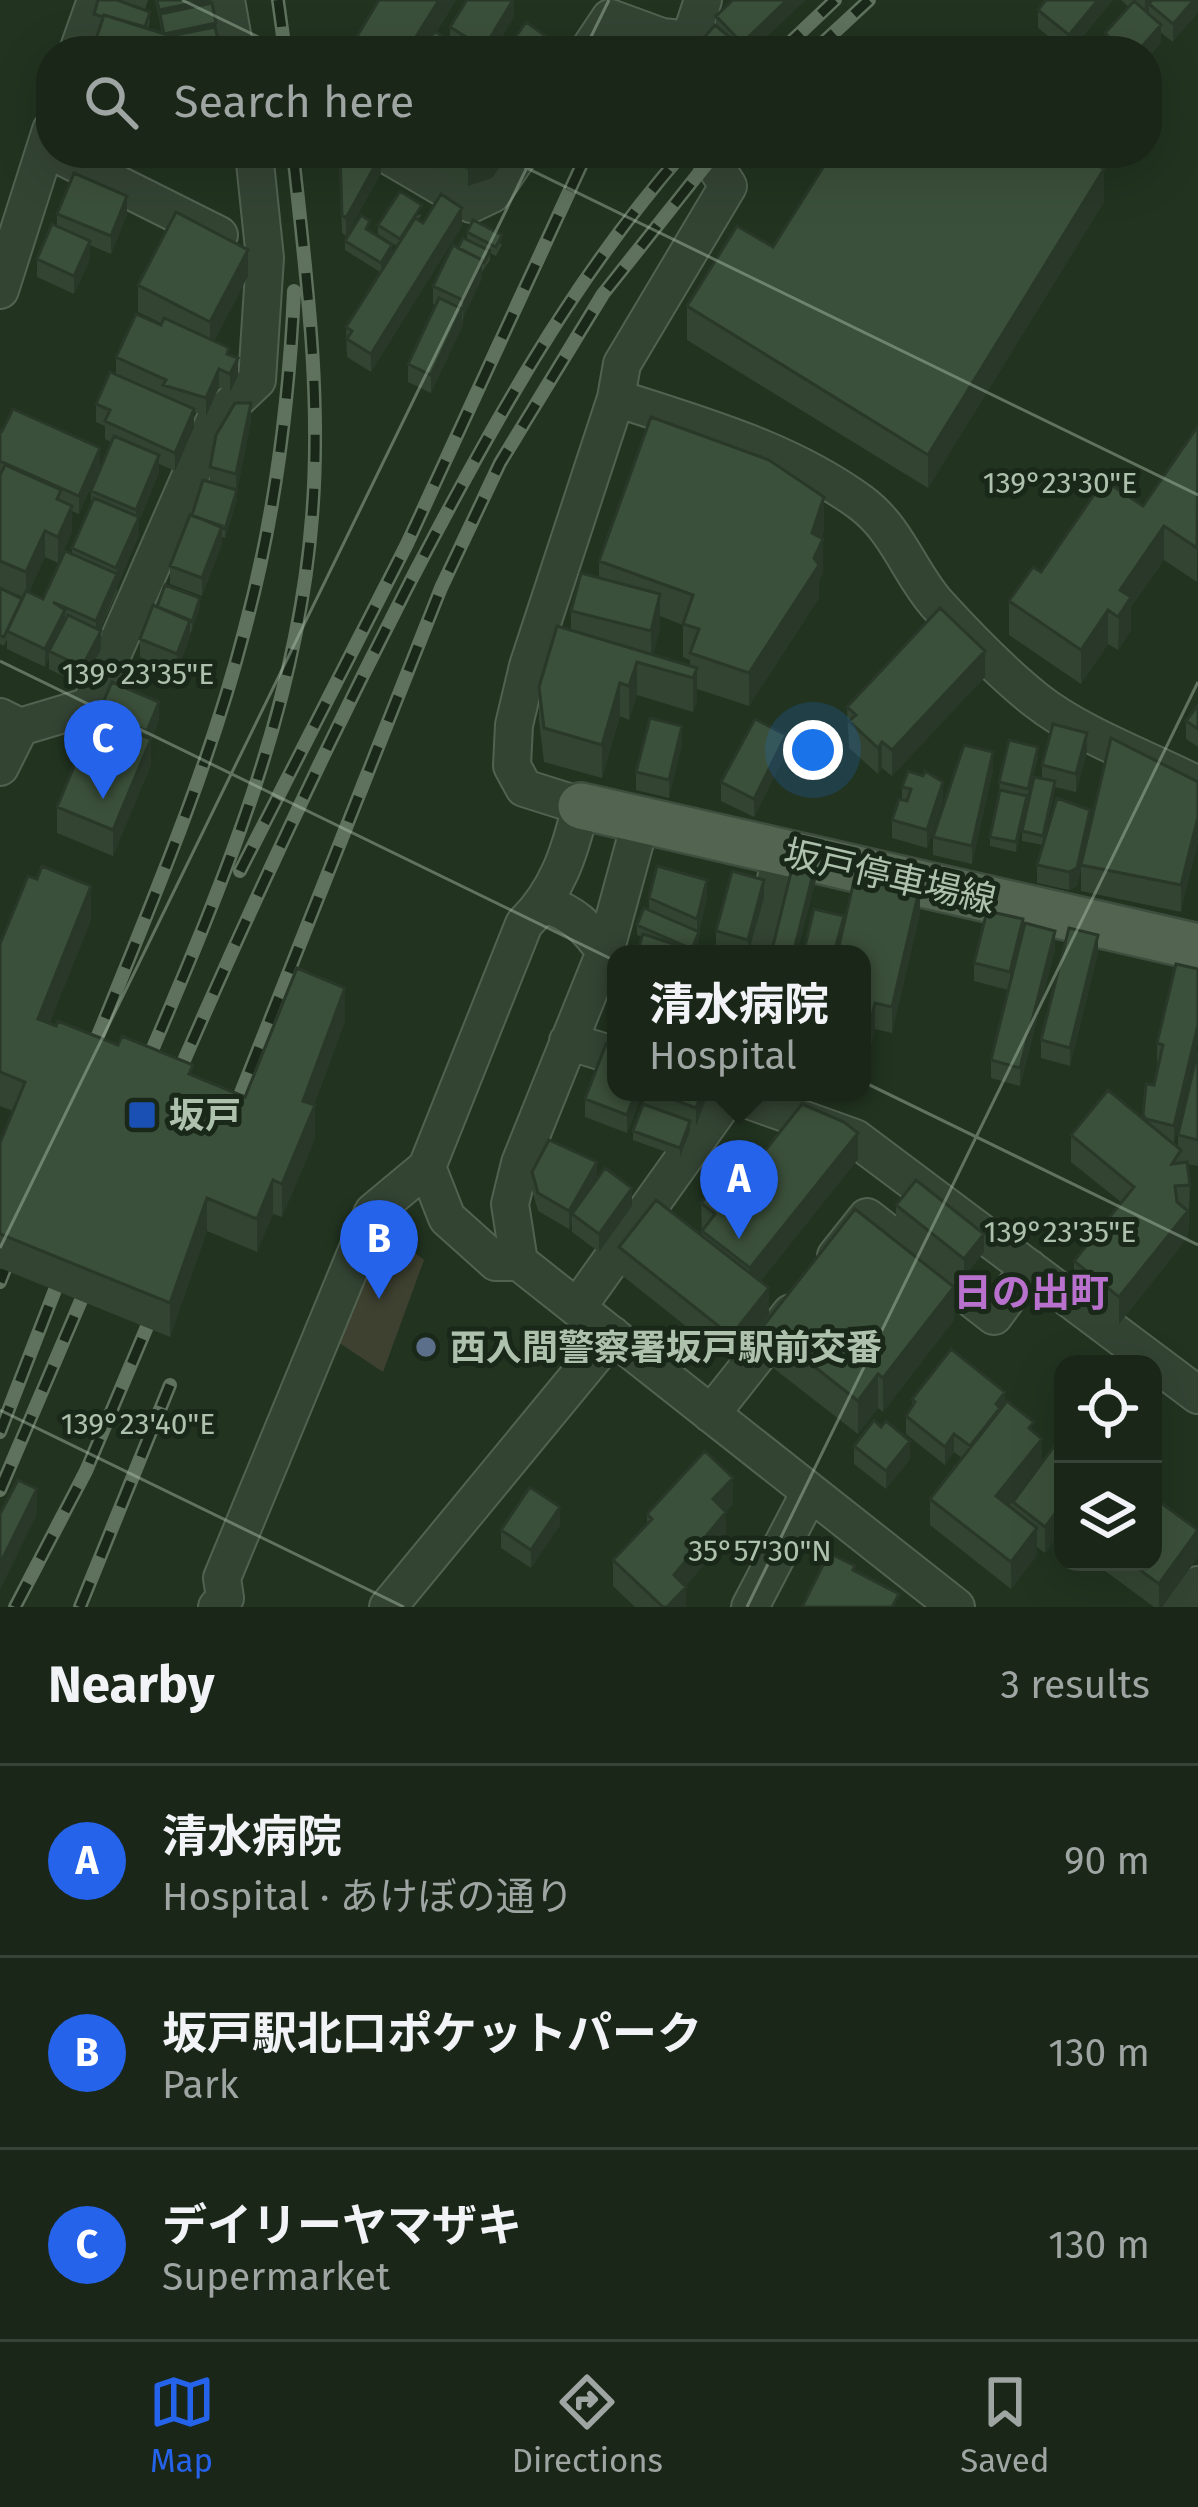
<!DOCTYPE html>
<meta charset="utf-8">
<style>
body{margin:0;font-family:"Fira Sans","Noto Sans JP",sans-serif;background:#232e21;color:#f1f3f6}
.controls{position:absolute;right:36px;bottom:36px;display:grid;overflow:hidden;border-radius:24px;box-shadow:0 12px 48px #0002}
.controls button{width:108px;height:108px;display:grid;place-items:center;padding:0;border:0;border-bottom:3px solid #384337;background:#1a2618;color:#f1f3f6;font:60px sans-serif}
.you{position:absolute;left:813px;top:750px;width:42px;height:42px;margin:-30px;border:9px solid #fff;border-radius:50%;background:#1a73e8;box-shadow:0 0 0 18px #1a73e833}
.badge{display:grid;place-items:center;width:78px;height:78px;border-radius:50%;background:#2563eb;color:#fff;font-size:39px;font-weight:700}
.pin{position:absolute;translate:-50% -99px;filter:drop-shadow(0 3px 6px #0008)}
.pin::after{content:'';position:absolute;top:63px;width:42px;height:36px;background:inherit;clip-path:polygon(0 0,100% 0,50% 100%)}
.popup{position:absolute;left:607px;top:945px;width:264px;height:156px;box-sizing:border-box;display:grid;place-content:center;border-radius:24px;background:#1a2618;filter:drop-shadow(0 3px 9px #0005);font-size:39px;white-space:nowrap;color:#9fa5a2}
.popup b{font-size:45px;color:#f1f3f6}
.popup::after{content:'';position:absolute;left:50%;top:100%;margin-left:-24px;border:24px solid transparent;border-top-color:#1a2618}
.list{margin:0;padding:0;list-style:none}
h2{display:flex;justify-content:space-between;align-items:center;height:156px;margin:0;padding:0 48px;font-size:51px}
h2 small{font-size:39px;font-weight:400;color:#9fa5a2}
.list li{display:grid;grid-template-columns:78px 1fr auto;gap:36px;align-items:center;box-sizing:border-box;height:192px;padding:0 48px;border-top:3px solid #384337}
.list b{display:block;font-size:45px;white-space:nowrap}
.list p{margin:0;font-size:39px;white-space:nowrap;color:#9fa5a2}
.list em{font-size:39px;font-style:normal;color:#9fa5a2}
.icon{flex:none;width:66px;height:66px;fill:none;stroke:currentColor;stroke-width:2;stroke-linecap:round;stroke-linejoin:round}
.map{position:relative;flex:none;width:1198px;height:1607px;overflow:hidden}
.search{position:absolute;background:#1a2618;box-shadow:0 12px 48px #0002;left:36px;right:36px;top:36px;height:132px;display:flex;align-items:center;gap:30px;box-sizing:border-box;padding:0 42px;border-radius:48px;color:#9fa5a2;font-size:45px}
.sheet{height:732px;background:#1a2618}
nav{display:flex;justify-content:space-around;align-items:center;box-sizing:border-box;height:168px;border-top:3px solid #384337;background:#1a2618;font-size:33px;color:#9fa5a2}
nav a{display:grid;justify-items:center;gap:6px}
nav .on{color:#2563eb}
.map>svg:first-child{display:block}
.green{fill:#3e412f}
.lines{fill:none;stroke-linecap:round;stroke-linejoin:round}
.minor-casing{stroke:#526251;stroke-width:40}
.major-casing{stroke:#3e4d3d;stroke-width:50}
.minor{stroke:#344433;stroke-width:36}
.major{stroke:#536451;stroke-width:45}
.rail-casing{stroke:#5e725d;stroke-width:14}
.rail{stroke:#1a2819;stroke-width:9;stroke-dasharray:27;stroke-linecap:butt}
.wall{fill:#334532;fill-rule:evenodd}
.shaded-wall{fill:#293829}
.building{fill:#3b503a;stroke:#293829;stroke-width:3}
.ticks{fill:none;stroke:#aec1ad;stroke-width:3;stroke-opacity:0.45}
.transit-dot{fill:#1a4fb4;stroke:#1a2819;stroke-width:4.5}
.service-dot{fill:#5c6f8a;stroke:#1a2819;stroke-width:4.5}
.labels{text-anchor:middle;stroke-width:10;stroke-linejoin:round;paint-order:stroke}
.street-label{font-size:36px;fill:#aec1ad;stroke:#1a2819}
.poi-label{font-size:36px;font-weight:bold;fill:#aec1ad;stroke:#1a2819;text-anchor:start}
.neighbourhood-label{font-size:39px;font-weight:bold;fill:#b971ce;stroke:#1a2819}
.ticks-label{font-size:30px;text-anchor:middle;fill:#aec1ad;stroke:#1a2819;stroke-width:10;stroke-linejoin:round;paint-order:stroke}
</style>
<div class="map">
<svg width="1198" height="1607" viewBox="0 0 1198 1607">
<rect width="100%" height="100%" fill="#223320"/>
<path class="green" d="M379,1225L424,1260L383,1372L332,1338Z"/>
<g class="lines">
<defs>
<path id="minor" d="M226,0L235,51
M78,51L96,0
M588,51L610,18L662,37L689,40
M686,51L703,0
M55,153L219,235
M384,153L471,204L492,194L520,153
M0,290L51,130
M616,398C701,426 787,449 860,502C898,530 908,571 937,604C967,637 1001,672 1036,700C1080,735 1147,759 1198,785
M0,717L20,727L0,767
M20,727L90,706L215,420L257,380L265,258L254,153
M641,820L605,952L520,1163L510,1204L519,1262H496L447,1218L427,1167L524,924C558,891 570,851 581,806L524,788L512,766L514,725L528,666L616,398L622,364L728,186L707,153
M545,904C573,913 588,927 605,952
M760,954L782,851
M568,1041L616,1056
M726,1092L855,1138L1198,1395
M836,1256L867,1217L994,1316L1029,1268
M519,1262L956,1607
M577,1308L731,1092
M711,1414L791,1313
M217,1607L225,1598L222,1578L373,1212L427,1167
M388,1607L612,1335
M750,1607L810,1492
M1180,1607L1198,1585"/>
<path id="major" d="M581,806L1198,947"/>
</defs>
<use href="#minor" class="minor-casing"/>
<use href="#major" class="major-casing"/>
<use href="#minor" class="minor"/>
<use href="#major" class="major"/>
<defs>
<path id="rail" d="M278,0L285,51
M781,51L835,0
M814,51L869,0
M240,871L407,544L587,153
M85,1068C142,925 205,782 244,632C274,521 289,406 294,291
M139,1081C216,899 297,716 312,517C322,395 306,274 293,153
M170,1093C244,920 324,750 410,582C489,431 570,282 683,153
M229,1123L441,588L500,463L603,294L715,153
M0,1282L16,1241
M0,1432L67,1259
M0,1490L94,1270
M15,1607L86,1471L160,1296
M80,1607L170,1385"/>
</defs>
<use href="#rail" class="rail-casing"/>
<use href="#rail" class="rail"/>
</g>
<path class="wall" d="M98,0H148L145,10L150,21L148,28L162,33L155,0H211L221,51L94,23V14Z
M456,0L436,32L450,42V27L514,17L493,51H348Z
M1046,0H1113L1070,51H1067L1038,28V10Z
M1121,0H1198L1173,42L1161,33V43L1105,42V33L1129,7Z
M716,16L752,51H702V40L716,25Z
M93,153H115L113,159Z
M339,153L381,173L346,236L342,233Z
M423,153H509L492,178L468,186L435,167V158L434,160Z
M1104,202L928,488L687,340V306L773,247Z
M57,214H127L111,254L90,245V259L74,294L37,277V259L57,226Z
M422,214L418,220L423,223L462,226L371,372L347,357L346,327L380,272L345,250V241L370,230L391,256L397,246L378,234V225Z
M467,232L502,244L496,256L490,253V260L482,272V278L463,318L462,327L431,393L408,382V364L436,305L433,304V286L458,248L467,240Z
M248,276L214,341L229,355L238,376L230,392L219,387L206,416L194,412V427L175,471L159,464V473L139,521V535L117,585V592L100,630L101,649L82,685L49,669V658L45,667L7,649V639L4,646L0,644V588L22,599L23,597L0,587V430L100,466L79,514L72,511V532L58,563L45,557L29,592L43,599L72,554V548L91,505V491L111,442L105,439V426L96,422V404L116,374V357L161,323L138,312V285Z
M251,421L237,490V500L225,538L222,537V544L202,596L170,584V566L192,515L210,482V467Z
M1198,426L1197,582L1164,560L1131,607V631L1118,650L1108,644L1081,684L1009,635V601L1041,572L1143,506Z
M824,530L822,538L823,572L819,581V598L749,706L697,689V702L693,712L637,695L629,720L620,716L602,778L544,762L539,721V687L571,630V611L599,578V561ZM660,616L683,625V657L690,660V666L653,655L660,628Z
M157,607H200L177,672L140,657V639Z
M985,677L892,776L882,768L878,774L849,748L847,707Z
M1198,705V747L1186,739V721Z
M99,712L159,720L151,741V765L113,856L57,833V807L99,718Z
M682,744L669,798L636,790V772Z
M1087,751L1076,792L1055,787L1044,840L1090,826L1198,782L1181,912L1081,891V868L1077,886L1069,890L1037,883V865L1043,845L1022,841V831L1042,779V765Z
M786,753L754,817L721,801V782Z
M1038,756L1027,798L1016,852L990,846V837L1000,792L999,782Z
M993,770L972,864L933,855V837Z
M902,787L943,800L927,848L892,838V820L902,800Z
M37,879L91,920L49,1024L193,1075L245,1097L345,1021L314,1105L315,1139L282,1217L273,1214L257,1252L207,1231L170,1337L0,1268V1143L13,1111L0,1106V944Z
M649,898H707L699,931V941L694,954H636L642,937L637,935V925L649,910Z
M764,898L749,954H733L716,949V931Z
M920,913L892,1033L875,1029L862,954L844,916Z
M1023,932L1055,949L1020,1086L991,1078V1060L1008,990L974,981V963Z
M1098,953L1070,1066L1041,1058V1040Z
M1176,964L1174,1144L1178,1147V1135L1198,1050V1166L1187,1164L1190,1185L1188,1237L1119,1324L1074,1287V1261L1121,1202L1071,1162V1135L1143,1119L1146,1084L1154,1085L1159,1062H1157V1043Z
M616,1092H643L627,1133L585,1117V1099Z
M644,1092H707L696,1126L690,1124V1130L680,1157L633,1140V1131L644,1104Z
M764,1152L858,1159L760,1282L769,1315L731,1362L619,1273V1247L702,1236L701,1203Z
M532,1172L597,1180L632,1206L599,1252L572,1232V1223L569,1229L538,1211L532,1190Z
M896,1205L984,1252L964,1277L896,1223Z
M954,1320L883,1412L878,1408L858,1434L763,1360V1326Z
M912,1399L1005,1403L1034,1433L1042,1463L1063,1434V1534L1061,1532L1045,1553L1037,1547V1555L1011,1589L930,1525V1499L962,1458L954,1452L945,1465L906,1434V1416L912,1408Z
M854,1446L910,1459L886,1489L854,1464Z
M733,1504L726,1511V1538L686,1586V1607H635L613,1586V1560L647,1524V1514Z
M560,1525L531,1568L501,1548V1530Z
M1198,1557L1162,1607H1154L1093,1562H1153Z"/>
<path class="shaded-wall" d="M211,0V9L160,14L159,20V10Z
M439,0H456L423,51H407Z
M514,0V17L493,51H484V48Z
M787,0H806L752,51H742V43Z
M1098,0H1113L1069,51V35Z
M1145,0H1161L1149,4V14L1144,20Z
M1194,0H1198V13L1173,42V24Z
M216,23V32L172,41L164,34Z
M1161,25V43L1147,59V51H1138Z
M497,153H509L492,178L468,186V168Z
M381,155V173L346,236V218Z
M1104,169V202L928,488V455Z
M127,196V214L111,254V236Z
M462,208V226L371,372V354Z
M90,241V259L74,294V276Z
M392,245V254L381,272V263Z
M248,250V276L210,348V322Z
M482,260V278L463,318V300Z
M462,309V327L431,393V375Z
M238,358V376L230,392V374Z
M219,369V387L206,416V398Z
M251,403V421L237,491V500L225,538V529L236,492V474Z
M194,409V427L175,471V453Z
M100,448V466L79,514V496Z
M159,455V473L139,521V535L96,639V621L136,525V510Z
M824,497V530L818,550L823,539V572L819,581V598L749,706V673L812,533Z
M72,506V532L58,563V537Z
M222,526V544L202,596V578Z
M1164,526V560L1131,607V631L1118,650L1120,590Z
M45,531V557L26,598V572Z
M660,594V628L651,665V631Z
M200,598V607L192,631V622Z
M65,610V628L49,651V658L45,667V649Z
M1108,610V644L1081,684V650Z
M190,620V638L177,672V654Z
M101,631V649L82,685V667Z
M985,651V677L892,776V750Z
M637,662V695L629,720V686Z
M697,668V702L693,712V678Z
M620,683V716L602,778V745Z
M159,702V720L151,741V765L113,856V830L147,748V731Z
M682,726V744L669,798V780Z
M1087,733V751L1076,792V774Z
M786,735V753L754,817V799Z
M882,742V768L878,774V748Z
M993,752V770L972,864V846Z
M1055,781V790L1043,845V836Z
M943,782V800L927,848V830Z
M1027,796V805L1016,852V842Z
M1090,810V828L1077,886L1069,890V872Z
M1198,817V843L1181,912V885Z
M816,862V880L797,954H793Z
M707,880V898L698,936L699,932V941L694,954H692L697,936V919Z
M764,880V898L748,954V940Z
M91,886V920L38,1053V1019Z
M920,886V913L892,1033V1007Z
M1023,919V937L1010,990V972Z
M1055,931V949L1020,1086V1068Z
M1098,935V953L1070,1066V1048Z
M345,988V1021L305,1129L315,1105V1139L282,1217V1184L303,1101Z
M875,1003V1029L862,1084V1058Z
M1198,1025V1043L1174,1144V1126Z
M636,1092H643L627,1133V1115Z
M702,1092H707V1096L696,1126V1108Z
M690,1121V1130L680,1157V1148Z
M858,1133V1159L750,1295V1268Z
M597,1162V1180L572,1214V1223L569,1229V1211Z
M273,1180V1214L257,1252V1219Z
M632,1188V1206L599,1252V1234Z
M207,1198V1231L170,1337V1303Z
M1188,1211V1237L1119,1324V1297Z
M984,1234V1252L964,1277V1259Z
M954,1287V1320L883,1412V1378Z
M769,1288V1315L731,1362V1336Z
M878,1374V1408L858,1434V1401Z
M1005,1392V1410L996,1404Z
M954,1434V1452L945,1465V1447Z
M1042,1439V1465L996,1522V1496Z
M910,1441V1459L886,1489V1471Z
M733,1478V1504L713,1525V1499Z
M37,1489V1515L0,1590V1564Z
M1061,1506V1532L1045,1553V1527Z
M560,1507V1525L531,1568V1550Z
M726,1512V1538L678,1596L686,1587V1607H667L674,1575Z
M1037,1528V1555L1011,1589V1562Z
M1198,1530V1557L1162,1607H1159V1584Z"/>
<path class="building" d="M98,0H117L150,12L145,27L104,15L103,17L94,14Z
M157,0H208L159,10Z
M379,0H439L407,51H348Z
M467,0H513L484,48L450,27Z
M733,0H787L742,43L716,16Z
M1046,0H1098L1069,35L1038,10Z
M1152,0H1194L1173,24L1149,4Z
M1134,1L1161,25L1138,51H1097L1109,37L1105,33Z
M212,3L216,23L164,34L160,14Z
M104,15L168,35L199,51H92Z
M526,22L567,51H506Z
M715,25L738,44L732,51H706L710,47L702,40Z
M215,27L221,51H199L170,36Z
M435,31L465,51H421Z
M340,153H377L381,155L346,218L342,215Z
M441,153H497L492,160L468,168Z
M832,153H1078L1104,169L928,455L687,306L737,226L773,247Z
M74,173L127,196L111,236L57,214Z
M400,191L422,205L400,239L378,225Z
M441,194L462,208L371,354L347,339L352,331L346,327L415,218L423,223Z
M176,212L248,250L210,322L138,285Z
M361,215L370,221L366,229L392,245L381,263L345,241Z
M473,220L502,235L496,247L467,232Z
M52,224L90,241L74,276L37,259Z
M463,238L490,251L484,263L481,262L482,260L458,248Z
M453,245L482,260L463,300L433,286Z
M439,298L462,309L431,375L408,364Z
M136,314L161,325L164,318L229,348L227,354L238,358L230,374L219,369L206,398L163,385L166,380L116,357Z
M110,372L194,409L175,453L105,421L110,410L96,404Z
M235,403H251L236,474L210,467L216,435Z
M13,409L100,448L79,496L0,461V430L2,431Z
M651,417L769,460L824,497L812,533L823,539L814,558L819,565L749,673L690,653L699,629L683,624L693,595L599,561Z
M1198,426L1197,548L1164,526L1120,590L1131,597L1118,617L1108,610L1081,650L1009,601L1033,567L1041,572L1104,480L1143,506Z
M114,436L159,455L136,510L91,491Z
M5,465L61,490L57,499L72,506L58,537L45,531L26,572L0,561V475Z
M203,480L237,490L225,529L192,515Z
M94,498L139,517L116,568L72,548Z
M190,515L222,526L202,578L170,566Z
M65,551L117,574L96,621L53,602L65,610L45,649L7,631L26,591L43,599Z
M581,573L660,594L651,631L571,611Z
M165,585L200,598L192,622L157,607Z
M0,588L22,599L4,637L0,635Z
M153,605L190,620L177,654L140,639Z
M940,608L985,651L892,750L882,742L878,748L849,721L856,715L847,707Z
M68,615L101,631L82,667L49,651Z
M557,626L697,668L693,678L637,662L629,686L620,683L602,745L544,728L539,687Z
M112,682L159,702L147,731L99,712Z
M1198,705V729L1186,721Z
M95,716L151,739L113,830L57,807Z
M650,718L682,726L669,780L636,772Z
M755,719L786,735L754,799L721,782Z
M1053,724L1087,733L1076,774L1042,765Z
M1111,738L1198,782V817L1181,885L1081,865Z
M1009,740L1038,747L1028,789L999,782Z
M964,745L993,752L972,846L933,837Z
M908,771L923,776L925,771L943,782L927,830L892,820L899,799L907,801L911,789L902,787Z
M1034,777L1055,781L1043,836L1022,831Z
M1000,790L1027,796L1016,842L990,837Z
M1057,798L1090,810L1077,868L1069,872L1037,865Z
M795,856L816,862L793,954H771Z
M42,866L91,886L38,1019L56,1026L58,1021L118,1045L122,1036L193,1065L189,1074L245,1097L297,968L345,988L303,1101L315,1105L282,1184L273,1180L257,1219L207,1198L170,1303L0,1234V1143L25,1082L0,1072V944L28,876L37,879Z
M657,866L707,880L697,919L649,898Z
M732,871L764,880L748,940L716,931Z
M856,872L920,886L892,1007L875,1003L862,1058V954H837Z
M644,908L699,932L692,949L637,925Z
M814,909L844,916L834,954H803Z
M987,911L1023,919L1010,972L974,963Z
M1025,923L1055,931L1020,1068L991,1060Z
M1069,928L1098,935L1070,1048L1041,1040Z
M643,934L683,947L681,954H636Z
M1176,964L1198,969V1025L1174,1126L1146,1119L1143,1115L1146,1084L1154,1085L1163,1045L1157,1043Z
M606,1044L616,1048V1092H636L627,1115L585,1099Z
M1198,1050V1140L1178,1135Z
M1108,1090L1181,1150L1172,1164L1187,1162L1190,1185L1175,1186L1177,1202L1188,1211L1119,1297L1074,1261L1134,1187L1071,1135Z
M653,1092H702L696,1108Z
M643,1104L690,1121L680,1148L633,1131Z
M802,1104L844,1122L858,1133L750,1268L702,1231L715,1214L701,1203L737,1157L746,1164L758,1148L764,1152Z
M549,1140L597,1162L569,1211L538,1193L532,1172Z
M605,1168L632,1188L599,1234L572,1214Z
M916,1180L984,1234L964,1259L896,1205Z
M656,1200L769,1288L731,1336L619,1247Z
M855,1209L954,1287L883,1378L878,1374L858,1401L763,1326Z
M951,1349L1005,1392L996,1404L1000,1408L970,1446L954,1434L945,1447L906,1416L915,1402L912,1399Z
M1007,1401L1034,1422L1029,1428L1042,1439L996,1496L1037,1528L1011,1562L930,1499Z
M874,1420L881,1427L886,1421L910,1441L886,1471L854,1446Z
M1063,1434V1508L1061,1506L1045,1527L1013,1502Z
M705,1451L733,1478L713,1499L726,1512L674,1575L686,1587L667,1607H663L613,1560L652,1519L647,1514Z
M18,1480L37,1489L0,1564V1514Z
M530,1487L560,1507L531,1550L501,1530Z
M1153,1497L1198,1530L1159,1584L1129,1562H1153Z
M829,1553L855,1566L853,1570L899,1594L892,1607H802Z"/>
<path class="ticks" d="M182,0L287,51M584,51L609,0M496,153L1198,495M0,661L1198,1245M0,1248L534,153M0,1410L404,1607M747,1607L1198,682"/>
<rect class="transit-dot" x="127" y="1100" width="30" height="30" rx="6"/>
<circle class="service-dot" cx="426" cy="1347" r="12"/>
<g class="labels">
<g class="street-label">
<text transform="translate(890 876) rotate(13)" y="13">坂戸停車場線</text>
</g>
<g class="poi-label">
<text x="169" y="1128">坂戸</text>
<text x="450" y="1360">西入間警察署坂戸駅前交番</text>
</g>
<g class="neighbourhood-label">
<text x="1031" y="1306">日の出町</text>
</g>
</g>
<g class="ticks-label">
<text x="1060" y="493">139°23'30"E</text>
<text x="138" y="684">139°23'35"E</text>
<text x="1060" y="1242">139°23'35"E</text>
<text x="138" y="1434">139°23'40"E</text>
<text x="760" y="1561">35°57'30"N</text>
</g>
</svg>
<div class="controls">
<button><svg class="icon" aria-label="locate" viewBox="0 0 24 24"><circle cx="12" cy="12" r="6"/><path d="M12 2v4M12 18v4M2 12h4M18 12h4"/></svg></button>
<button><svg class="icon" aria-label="layers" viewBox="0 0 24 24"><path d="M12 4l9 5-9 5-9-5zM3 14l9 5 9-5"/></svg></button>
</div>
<div class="you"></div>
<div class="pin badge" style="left:739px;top:1239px">A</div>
<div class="popup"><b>清水病院</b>Hospital</div>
<div class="pin badge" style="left:379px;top:1299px">B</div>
<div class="pin badge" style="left:103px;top:799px">C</div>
<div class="search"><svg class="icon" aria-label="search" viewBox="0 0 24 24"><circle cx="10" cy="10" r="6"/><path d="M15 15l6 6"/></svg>Search here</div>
</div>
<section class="sheet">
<h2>Nearby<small>3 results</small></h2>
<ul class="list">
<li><span class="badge">A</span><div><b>清水病院</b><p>Hospital · あけぼの通り</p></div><em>90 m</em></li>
<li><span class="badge">B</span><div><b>坂戸駅北口ポケットパーク</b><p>Park</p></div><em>130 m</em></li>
<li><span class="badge">C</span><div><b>デイリーヤマザキ</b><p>Supermarket</p></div><em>130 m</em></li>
</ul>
</section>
<nav>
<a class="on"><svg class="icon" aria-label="map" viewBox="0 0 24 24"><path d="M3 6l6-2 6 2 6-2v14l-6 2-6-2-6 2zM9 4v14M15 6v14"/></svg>Map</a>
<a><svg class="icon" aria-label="directions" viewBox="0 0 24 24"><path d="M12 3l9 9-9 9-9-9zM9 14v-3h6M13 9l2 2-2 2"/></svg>Directions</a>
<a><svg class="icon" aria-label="saved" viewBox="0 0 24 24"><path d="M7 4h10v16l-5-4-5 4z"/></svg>Saved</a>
</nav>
